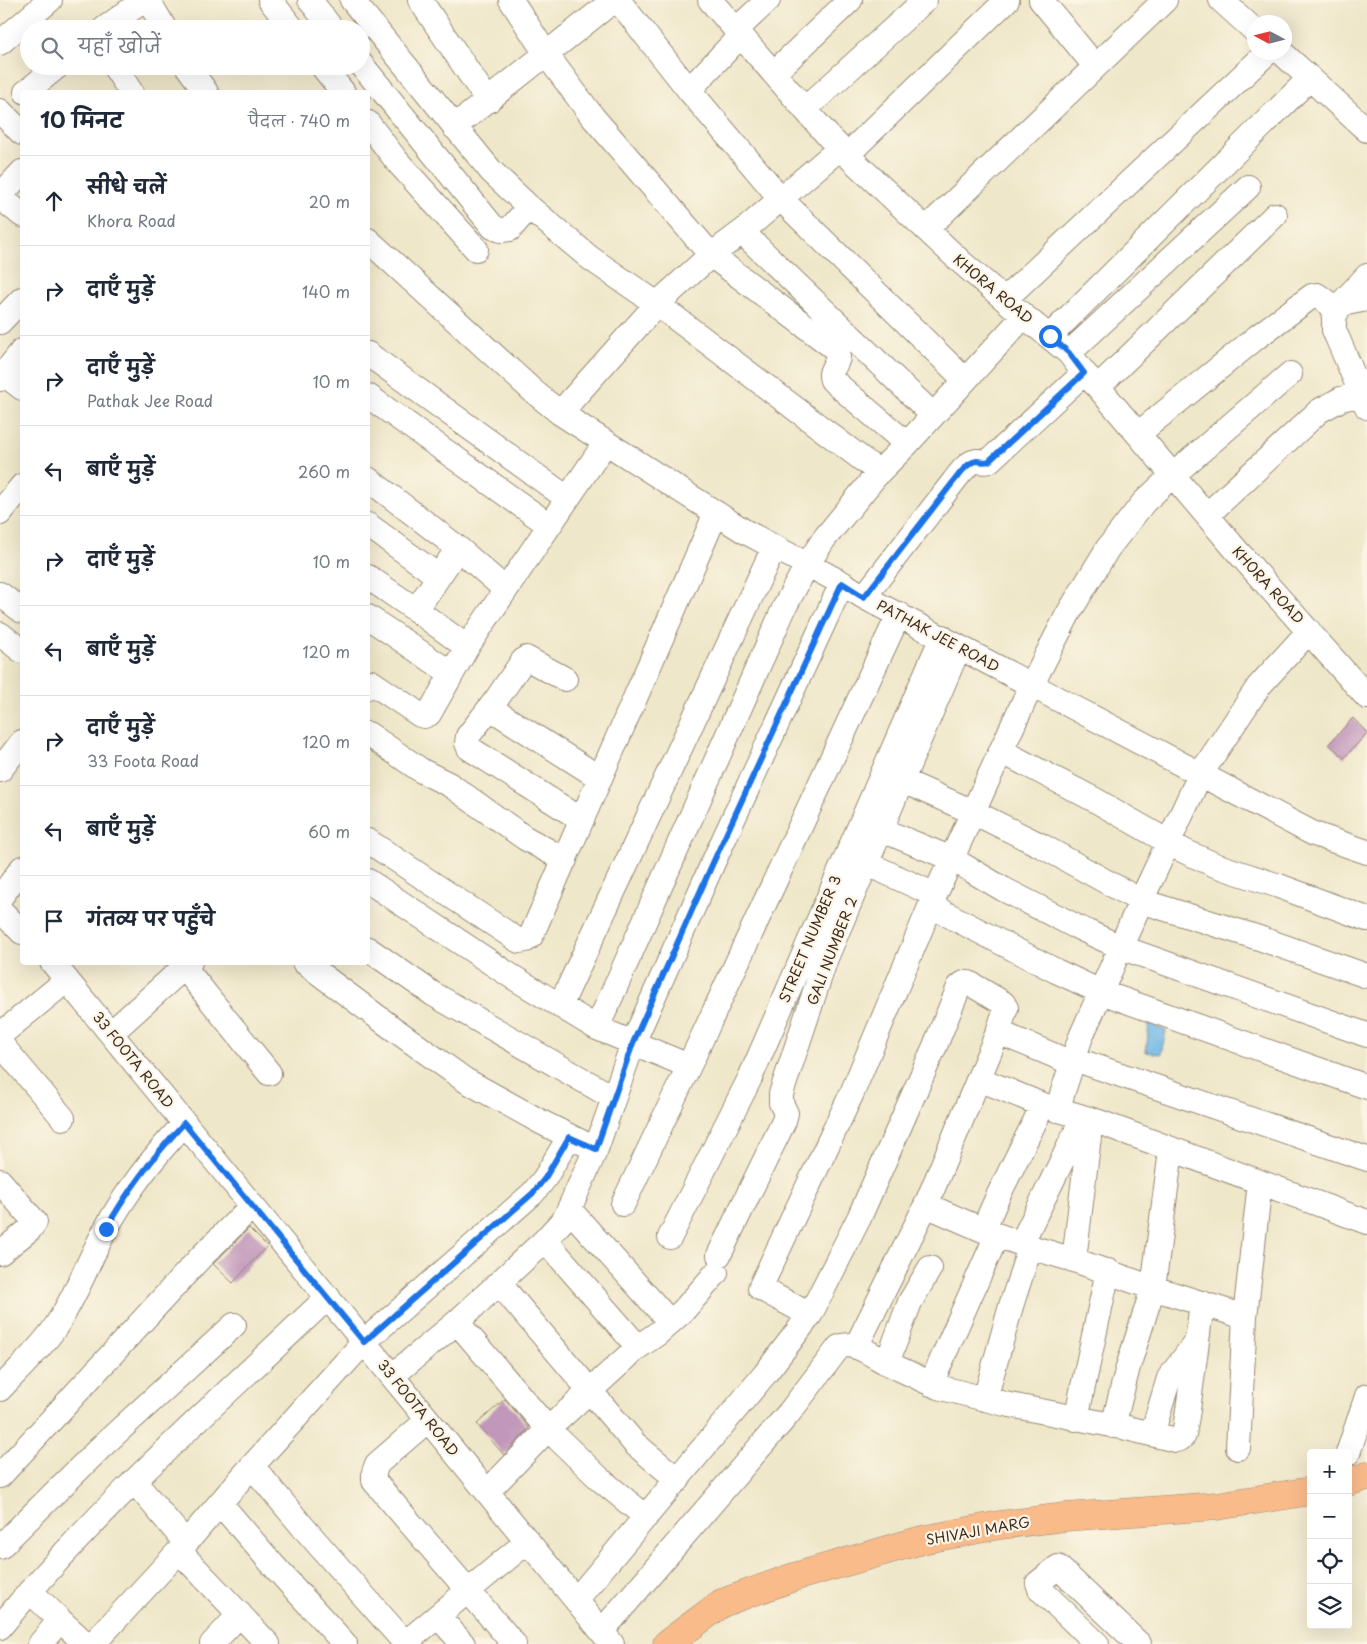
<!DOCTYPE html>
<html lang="hi">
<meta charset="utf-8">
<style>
body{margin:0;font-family:"Playpen Sans","Playpen Sans Deva",sans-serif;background:#f2f2f3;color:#1f2937}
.controls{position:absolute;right:15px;bottom:15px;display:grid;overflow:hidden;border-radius:5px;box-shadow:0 5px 20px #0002}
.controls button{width:45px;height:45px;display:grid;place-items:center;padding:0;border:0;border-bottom:1px solid #e0e1e3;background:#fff;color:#1f2937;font:25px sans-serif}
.compass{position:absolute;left:1247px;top:15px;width:45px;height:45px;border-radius:50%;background:#fff;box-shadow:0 5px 20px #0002;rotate:277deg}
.stop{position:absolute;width:15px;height:15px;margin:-11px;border:4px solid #1a73e8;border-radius:50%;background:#fff}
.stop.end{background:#1a73e8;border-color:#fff;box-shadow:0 1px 5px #0008}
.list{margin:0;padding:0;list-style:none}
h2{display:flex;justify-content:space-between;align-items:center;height:65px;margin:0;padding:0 20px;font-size:21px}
h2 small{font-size:16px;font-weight:400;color:#747a83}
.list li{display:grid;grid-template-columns:32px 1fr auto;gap:15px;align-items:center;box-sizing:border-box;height:90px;padding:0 20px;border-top:1px solid #e0e1e3}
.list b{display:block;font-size:19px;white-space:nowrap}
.list p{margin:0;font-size:16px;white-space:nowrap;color:#747a83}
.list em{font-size:16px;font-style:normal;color:#747a83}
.icon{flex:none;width:28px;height:28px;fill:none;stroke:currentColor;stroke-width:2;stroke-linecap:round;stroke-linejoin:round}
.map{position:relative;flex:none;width:1367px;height:1644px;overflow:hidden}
.search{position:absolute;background:#fff;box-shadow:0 5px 20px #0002;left:20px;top:20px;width:350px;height:55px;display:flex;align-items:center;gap:12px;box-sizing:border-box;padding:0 18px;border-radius:28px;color:#747a83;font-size:19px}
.panel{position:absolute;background:#fff;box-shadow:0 5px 20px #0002;left:20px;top:90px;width:350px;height:875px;border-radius:5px}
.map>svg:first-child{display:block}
.water{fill:#6eb7e6;stroke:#547082}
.building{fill:#c197bb}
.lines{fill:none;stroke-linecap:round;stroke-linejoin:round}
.minor-casing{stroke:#958874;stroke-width:26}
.major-casing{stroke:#958874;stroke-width:29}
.minor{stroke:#fff;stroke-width:24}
.major{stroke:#fabb8b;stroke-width:28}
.route{stroke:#1a73e8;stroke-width:6}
.labels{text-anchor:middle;stroke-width:4.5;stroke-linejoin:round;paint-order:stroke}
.street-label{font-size:14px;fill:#3b2a1e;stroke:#fcf5e5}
</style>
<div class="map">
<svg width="1367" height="1644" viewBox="0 0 1367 1644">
<rect width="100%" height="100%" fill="#fcf5e5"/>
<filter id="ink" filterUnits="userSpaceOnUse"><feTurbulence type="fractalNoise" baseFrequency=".02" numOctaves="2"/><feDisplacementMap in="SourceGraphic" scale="10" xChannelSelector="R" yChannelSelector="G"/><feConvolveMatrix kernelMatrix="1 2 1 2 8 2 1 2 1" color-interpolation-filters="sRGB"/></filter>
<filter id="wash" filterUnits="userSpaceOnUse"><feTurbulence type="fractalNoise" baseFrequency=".0096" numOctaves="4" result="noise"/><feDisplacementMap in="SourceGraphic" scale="20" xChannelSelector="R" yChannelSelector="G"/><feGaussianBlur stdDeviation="1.12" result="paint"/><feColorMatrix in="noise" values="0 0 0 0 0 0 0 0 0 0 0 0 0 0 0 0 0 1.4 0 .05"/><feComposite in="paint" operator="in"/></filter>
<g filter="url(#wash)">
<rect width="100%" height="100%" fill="#efe7c9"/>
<path class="water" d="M1149,1023L1166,1031L1161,1054L1146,1052Z"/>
<g id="blocks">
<path class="building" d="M1353,718L1367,733L1344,758L1329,744Z
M249,1228L267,1246L233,1283L213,1264Z
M505,1399L529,1428L504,1455L477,1424Z"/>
</g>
</g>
<g filter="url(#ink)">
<use href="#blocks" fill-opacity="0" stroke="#958874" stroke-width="1"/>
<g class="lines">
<defs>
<path id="minor" d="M148,0L165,29
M270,0L293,29
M310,0L332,29
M352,0L491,171L529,207L590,258L657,304L879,472
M420,0L488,101
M511,0L546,54L592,116L711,255L837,350C842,364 827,368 832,380L907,444
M618,0L689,90L781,199L965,380
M710,0L829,137L847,155L961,262L1024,316L1069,353L1084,373L1098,387L1237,551L1367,697
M1041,0L1095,66
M1221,0L1254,30
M104,29L144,0
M736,30L768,0
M0,43L50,0
M1281,52L1367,130
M361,64L493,227L501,230L510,229L529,207
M114,66L131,92
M187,66L206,92
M322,66L343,92
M774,73L850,0
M689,90L741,35
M26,92L58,66
M805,109L925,0
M0,111L22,133
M368,123L396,160L476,249
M454,127L614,0
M847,155L1007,0
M0,196L22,172
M0,197L22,215
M926,229L1165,0
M742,232L933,415
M368,240L533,391L560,413L744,531L842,583L864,597L1314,834L1367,852
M1005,299L1268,52
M1367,299L1341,304L1334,317V330L1367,407
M1341,304L1367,276
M0,322L22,299
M1050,336L1310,78
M1069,353L1248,187
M368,354L567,498
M4,374L22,388
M0,379L22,351
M1098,387L1275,215
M368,396L549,525
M560,413L657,304L711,255L742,232L840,148
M1138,434L1257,337L1312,296L1317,295L1338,310
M368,479L458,548
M0,513L22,486
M1207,515L1319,411L1341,399L1367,393
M368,525L438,576
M368,577L416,610
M0,594L22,611
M864,597L954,481C959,475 967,462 977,461C982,461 984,463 989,461L1084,373
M368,617L452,674
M0,634L22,651
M467,647L416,610L458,548L505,589
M565,679L526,658L522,662L496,700L468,736L467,743L469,748L582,820
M368,687L371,682L420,715L424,716L429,714L467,647L606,442
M490,708L600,778
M368,734L422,771L450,785L525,838L565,860
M1001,751L1095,800L1184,851L1215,865L1279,886L1367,919
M0,770L22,742
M903,781L973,812L1042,846L1141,901L1259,938L1367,976
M882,830L952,859L1003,889L1075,926L1120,947L1367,1035
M368,841L519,941L526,940L531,936L716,513
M868,864L935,895
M368,881L511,976L597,1028L689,1066
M0,898L22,868
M931,906L1056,971L1101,992L1367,1087
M0,910L22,932
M368,949L433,994L614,1098
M52,962L612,1644
M180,962L269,1073
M304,962L391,1027L465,1080L541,1122L583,1143
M560,1006L774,547
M597,1028L786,604L807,565L824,539L879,472L907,444L1024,316
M111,1033L190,962
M0,1035L67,980
M0,1043L63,1118
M1074,1059L1367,1159
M979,1079L1043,1105L1099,1122L1367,1222
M1057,1110L1080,1039L1141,901L1200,775L1259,686L1309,631
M0,1181L35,1222L30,1229L0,1253
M623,1204L689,1066L899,614
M926,1205L983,1230L1030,1247L1074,1260L1153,1288L1245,1317
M569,1209L670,1322
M983,1230L998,1196L1043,1105
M670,1237L750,1078L942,637
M545,1240L638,1347
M1021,1244L1083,1118
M719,1255L784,1121L786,1113L781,1103V1094L826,958L959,647
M1074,1260L1091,1120
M499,1283L635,1444L678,1480
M810,1315L760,1288L852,1093L935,895L1001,751L1031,686L1068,614L1108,548L1144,502L1173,475L1290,374
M457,1322L548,1429L601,1480L646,1517
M856,1347L926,1205L998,1032L1072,1063
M887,1363L938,1387L1005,1404L1127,1428L1176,1440L1180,1439L1184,1435L1188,1410L1202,1303
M392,1376L457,1322L545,1240L565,1218L596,1149L633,1043L712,865L842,583
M931,1384L997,1235
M0,1389C17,1371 40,1349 54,1329C76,1297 88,1261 107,1227C128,1189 155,1155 185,1123
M985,1399L1011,1306L1030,1247
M1076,1419L1108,1271
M428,1420L377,1464L374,1472V1481L514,1644
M1113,1426L1128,1367L1153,1288L1171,1150
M1152,1434L1169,1378L1196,1342
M1238,1448L1245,1317L1260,1182
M1348,1453L1367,1396
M252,1466L303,1527L406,1644
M0,1476L201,1257L252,1206
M134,1481L186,1543
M487,1492L548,1429L638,1347L657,1334L683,1311L716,1273
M220,1503L273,1565L345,1644
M0,1547L100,1448L234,1325
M179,1551L268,1644
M30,1591L60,1620
M576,1600L765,1374L810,1315L859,1218L935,1046L959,987L964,983H969L1003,1003L1006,1008L998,1032
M438,1616L463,1644
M0,1627C98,1507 216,1404 328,1297
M602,1631L789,1413L839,1347C854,1340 873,1356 887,1363L910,1302L930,1268
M40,1644L60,1620L86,1644
M93,1644L179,1551L244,1475L364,1342L533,1193L545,1178L569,1137
M212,1644L240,1614
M404,1644L528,1541
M1097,1644L1040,1589L1038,1583L1058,1567L1139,1644"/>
<path id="major" d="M1348,1482L1367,1476
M667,1644L722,1603L794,1577L922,1540L1000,1525L1065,1517L1217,1506L1311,1491"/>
</defs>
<use href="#minor" class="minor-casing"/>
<use href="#major" class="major-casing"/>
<use href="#minor" class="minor"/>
<use href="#major" class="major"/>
</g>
</g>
<g class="lines" filter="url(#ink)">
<path class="route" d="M106,1229C128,1189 153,1157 184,1123L364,1342L533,1193L545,1178L569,1137L596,1149L633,1043L712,865L842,583L864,597L954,481C959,475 967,462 977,461C982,461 984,463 989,461L1084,373L1069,353L1050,336"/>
</g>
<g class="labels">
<g class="street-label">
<text transform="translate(993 289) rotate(40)" y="5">KHORA ROAD</text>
<text transform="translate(1268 585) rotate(48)" y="5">KHORA ROAD</text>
<text transform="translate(938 636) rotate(28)" y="5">PATHAK JEE ROAD</text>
<text transform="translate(810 939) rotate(-67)" y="5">STREET NUMBER 3</text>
<text transform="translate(832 951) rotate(-69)" y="5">GALI NUMBER 2</text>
<text transform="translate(133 1060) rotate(51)" y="5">33 FOOTA ROAD</text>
<text transform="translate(418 1408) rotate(51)" y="5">33 FOOTA ROAD</text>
<text transform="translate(978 1531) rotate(-10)" y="5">SHIVAJI MARG</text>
</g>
</g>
</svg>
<div class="controls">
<button>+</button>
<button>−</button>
<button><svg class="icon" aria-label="locate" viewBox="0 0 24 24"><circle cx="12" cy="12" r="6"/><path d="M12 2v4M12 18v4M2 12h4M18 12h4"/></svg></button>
<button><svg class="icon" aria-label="layers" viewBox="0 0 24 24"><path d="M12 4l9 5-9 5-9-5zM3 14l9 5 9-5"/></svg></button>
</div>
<svg class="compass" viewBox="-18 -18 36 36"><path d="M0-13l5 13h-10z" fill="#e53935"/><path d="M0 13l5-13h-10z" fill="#747a83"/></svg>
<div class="stop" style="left:1050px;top:336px"></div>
<div class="stop end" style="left:106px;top:1229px"></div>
<div class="search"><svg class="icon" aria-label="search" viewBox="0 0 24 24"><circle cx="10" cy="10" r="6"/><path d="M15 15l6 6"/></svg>यहाँ खोजें</div>
<section class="panel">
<h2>10 मिनट<small>पैदल · 740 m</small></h2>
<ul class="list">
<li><svg class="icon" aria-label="ahead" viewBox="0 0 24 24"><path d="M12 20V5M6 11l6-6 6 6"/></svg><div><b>सीधे चलें</b><p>Khora Road</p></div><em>20 m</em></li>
<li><svg class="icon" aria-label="right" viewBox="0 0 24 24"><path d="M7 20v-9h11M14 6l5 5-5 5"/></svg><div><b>दाएँ मुड़ें</b></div><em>140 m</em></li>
<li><svg class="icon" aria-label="right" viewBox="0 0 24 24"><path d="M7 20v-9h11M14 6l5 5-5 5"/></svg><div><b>दाएँ मुड़ें</b><p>Pathak Jee Road</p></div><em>10 m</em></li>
<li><svg class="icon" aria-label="left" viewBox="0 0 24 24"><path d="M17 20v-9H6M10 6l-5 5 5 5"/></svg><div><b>बाएँ मुड़ें</b></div><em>260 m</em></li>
<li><svg class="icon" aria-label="right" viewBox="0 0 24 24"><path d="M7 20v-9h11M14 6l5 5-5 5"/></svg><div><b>दाएँ मुड़ें</b></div><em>10 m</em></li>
<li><svg class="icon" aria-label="left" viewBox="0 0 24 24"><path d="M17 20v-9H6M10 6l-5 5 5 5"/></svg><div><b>बाएँ मुड़ें</b></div><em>120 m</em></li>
<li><svg class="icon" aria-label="right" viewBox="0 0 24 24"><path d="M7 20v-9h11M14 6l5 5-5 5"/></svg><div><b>दाएँ मुड़ें</b><p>33 Foota Road</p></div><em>120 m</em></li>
<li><svg class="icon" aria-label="left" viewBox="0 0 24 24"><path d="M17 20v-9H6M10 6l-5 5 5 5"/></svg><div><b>बाएँ मुड़ें</b></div><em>60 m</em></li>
<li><svg class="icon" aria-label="arrive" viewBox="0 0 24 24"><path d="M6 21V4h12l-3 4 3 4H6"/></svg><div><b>गंतव्य पर पहुँचे</b></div></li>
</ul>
</section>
</div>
